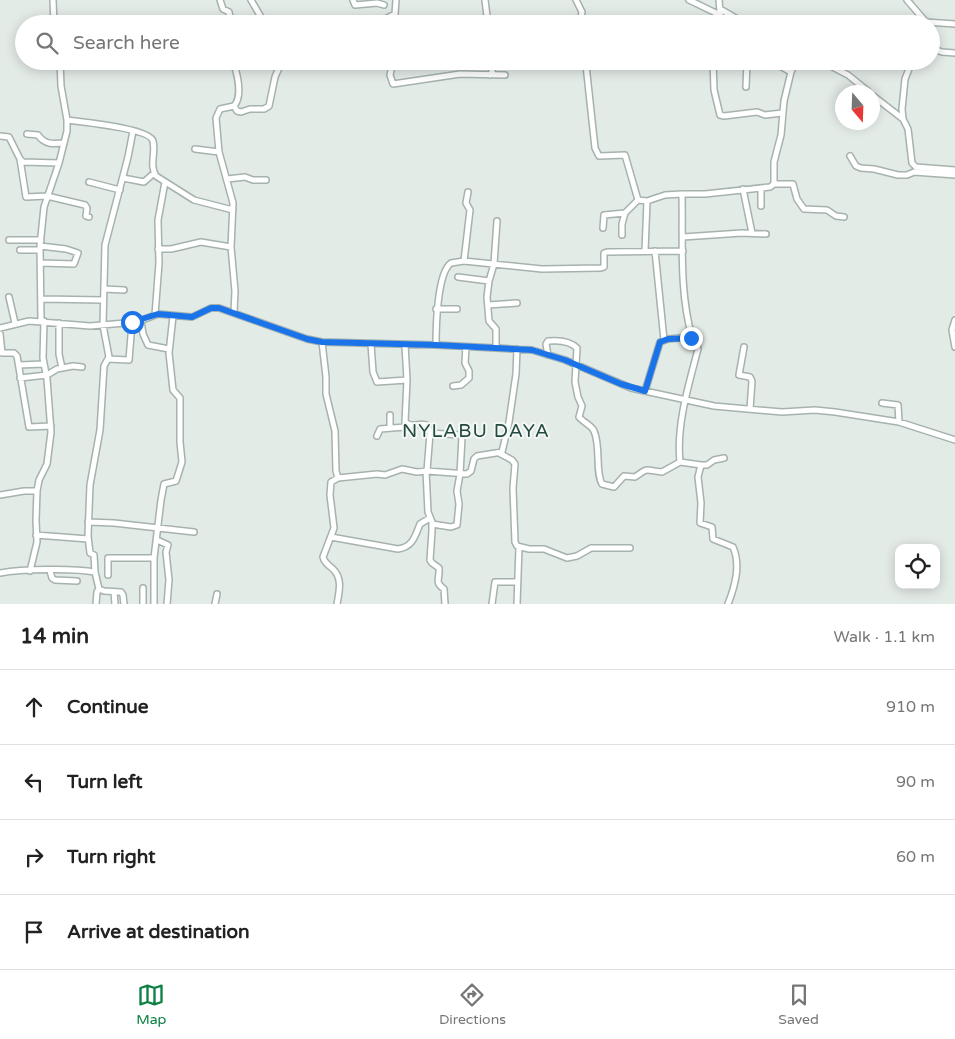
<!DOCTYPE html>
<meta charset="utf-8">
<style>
body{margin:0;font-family:"Varela Round",sans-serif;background:#f2f2f2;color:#222}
.controls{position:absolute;right:15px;bottom:15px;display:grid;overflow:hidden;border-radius:10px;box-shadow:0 2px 12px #0003}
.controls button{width:45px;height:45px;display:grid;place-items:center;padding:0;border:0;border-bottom:1px solid #e0e0e0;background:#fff;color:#222;font:25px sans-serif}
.compass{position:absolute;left:835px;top:85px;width:45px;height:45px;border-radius:50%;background:#fff;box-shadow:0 2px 12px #0003;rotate:161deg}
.stop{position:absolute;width:15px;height:15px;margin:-11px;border:4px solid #1a73e8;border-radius:50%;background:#fff}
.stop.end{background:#1a73e8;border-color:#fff;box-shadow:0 1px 5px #0008}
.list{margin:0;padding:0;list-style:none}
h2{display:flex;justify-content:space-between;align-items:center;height:65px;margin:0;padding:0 20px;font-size:21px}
h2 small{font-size:16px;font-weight:400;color:#767676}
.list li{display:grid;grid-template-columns:32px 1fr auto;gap:15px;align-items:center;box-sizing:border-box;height:75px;padding:0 20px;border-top:1px solid #e0e0e0}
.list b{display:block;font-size:19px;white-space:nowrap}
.list em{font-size:16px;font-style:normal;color:#767676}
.icon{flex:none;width:28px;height:28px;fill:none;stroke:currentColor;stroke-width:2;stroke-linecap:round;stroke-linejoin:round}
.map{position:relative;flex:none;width:955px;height:604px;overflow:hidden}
.search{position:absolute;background:#fff;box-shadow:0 2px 12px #0003;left:15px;right:15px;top:15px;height:55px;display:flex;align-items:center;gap:12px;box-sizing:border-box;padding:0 18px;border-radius:28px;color:#767676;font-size:19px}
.sheet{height:365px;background:#fff}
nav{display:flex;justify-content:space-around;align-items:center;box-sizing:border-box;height:70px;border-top:1px solid #e0e0e0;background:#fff;font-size:14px;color:#767676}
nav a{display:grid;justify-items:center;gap:2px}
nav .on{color:#0b8043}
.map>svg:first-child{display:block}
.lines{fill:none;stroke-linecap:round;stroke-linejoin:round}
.minor-casing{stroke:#a6b2ae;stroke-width:8}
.minor{stroke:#fff;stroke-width:5}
.route{stroke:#1a73e8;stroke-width:6}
.labels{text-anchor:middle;stroke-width:4;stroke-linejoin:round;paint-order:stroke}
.quarter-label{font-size:19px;letter-spacing:1px;fill:#234941;stroke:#f3f8f5}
</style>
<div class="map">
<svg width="955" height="604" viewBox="0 0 955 604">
<rect width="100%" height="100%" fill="#e3ebe7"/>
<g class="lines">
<defs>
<path id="minor" d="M53,0L54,24
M220,0L223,9L229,12L231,24
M251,0L265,24
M353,0L355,5L377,3L384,5
M485,0L488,24
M576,0L582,12L581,17
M689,0L720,15
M719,0L721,24
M907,0L926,22L955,24
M720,9L746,24
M387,24V18L395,14L396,0
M931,48L942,52L955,53
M233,61C237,73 243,96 234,106L220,109L216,118L219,152L233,203L231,247L235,291L234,312
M393,61L390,75L393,84L460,74L505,75
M713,61L714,90L720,115L724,116L757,112L765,115L782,113
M821,61L848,75L869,92
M912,61L905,79L902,109L903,119L908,129L912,163L916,167L955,170
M586,65L595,148L599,156L625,155L638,200L647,201L665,195L682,194
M791,72L796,61
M490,75L492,73V61
M746,87L747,61
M872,95L903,119
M234,106L237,111L241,112L250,109H264L269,106L275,77L282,61
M67,120C80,122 150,128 153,141C156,153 149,165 156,176L194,200L233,210
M27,134L38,135C45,145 53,144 64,143
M0,136L9,137L20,159L23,162L59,163
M195,149L219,152
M850,156L856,166L861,168L874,169L898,175H907L914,172L955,175
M20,159L26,197L47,196L85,205L87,208L86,216L89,217
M123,178L144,182L154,173
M227,179L245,177L253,180H266
M89,182L120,190
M774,184H793L797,199L804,209L827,210L836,216L844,217
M761,188V206
M743,189L752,233
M603,228L604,215L625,213L638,200
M622,235V224L625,213
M683,237L742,233L766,234
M9,240H41
M40,246L66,249L78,253L74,264L41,263
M158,249H171L201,242L231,247
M20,250H40
M645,251L647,201
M655,251L664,340
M464,261L470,210L466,203L468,192
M458,277L489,281
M104,289L124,290
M9,297L15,323
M41,299L103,300
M488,305L517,303
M436,309H457
M155,315L159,263L158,220L165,182
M955,320L952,330L955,347
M41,321L40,246L44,207L59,163L67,131V120L61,86L60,61
M141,321L143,334L148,345L169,349
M59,323V354L62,368
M0,328L29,321L90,326L137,322L158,314L192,317L211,308H219L307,339L322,342L436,345L532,350L565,360L631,388L714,406L782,412L815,410L835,412L899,422L955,440
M0,334L2,353H14L17,356L29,427L51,426
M322,342L326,377V394L335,431L336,471L338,478
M371,344L373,372L377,382L407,380
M405,345L407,380L405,422C411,429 422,421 428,426L430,433L427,471
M436,345C436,328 437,273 451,263L464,261L542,269L601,268L604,267V253L607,252L683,251
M744,347L739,375L750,377L752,381L750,409
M496,348V329L489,321L487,297L489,281L494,264L497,221
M548,355L546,344L548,341C558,340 569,340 577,348L575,382L578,397L582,406L579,417C583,422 592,426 594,431C601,446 595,472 602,484L614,487L624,476L635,477C649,467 644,470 662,472L680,462L701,465L698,477L701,503L700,523L712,527L713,539L733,547C741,565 735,586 728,604
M108,359L129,360L132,323
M19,365L44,364
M20,378L47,375L57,369L73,366L82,367
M453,386L461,385L469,378V371L465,363L466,347
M645,391L660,342L668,339L692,337C679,291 683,242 682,194H705L770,187L774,184V162L781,135L784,101L791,72L771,61
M882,403L898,405L899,422
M390,428V415
M430,433L460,435L462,437L460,474L457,491L459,504L457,525L451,527L432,524
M377,436L380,429L405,427L408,424
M499,453L512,460L515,464L513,488L515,542L517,546L529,549H544L567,558L577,556L591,548H630
M680,462C676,425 689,384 698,349L697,344L690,338
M701,465H707L714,460L724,458
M426,471L428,512L432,522V531L430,560L432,563L439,568C440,579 434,582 444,589L445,604
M0,495L24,491H37
M88,522L114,523L194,532
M36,535L88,539
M331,537L398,549C413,547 415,536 420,524L430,518
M157,540L168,545L166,552L169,580L167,604
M30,571L37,542L36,520L37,491L39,480L47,464L51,432L47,379L43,358L44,321
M50,571L52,578L55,580L77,581
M95,572L94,555L90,553L88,536L90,485L100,430L104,366L109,357L103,325L105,245L128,157L133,131
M0,573C22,569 73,568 95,572L99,589L104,591L121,592L123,595L124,604
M108,575V558H154
M114,592L115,604
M96,604L97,592L99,589
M143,604V588
M154,604V558L161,500L164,484L176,481L182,462L180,442V398L173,390L169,353L173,316
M215,604L217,594
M337,604C339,592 343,579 333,569C328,565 324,562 323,557L334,528L330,495L331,482L338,478L377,474L385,475L402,469L417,472L427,471L467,474L471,471L474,459L477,456L502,452L509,422L516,374L517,349
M492,604L495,582H517
M517,604L519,547"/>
</defs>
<use href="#minor" class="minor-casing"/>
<use href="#minor" class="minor"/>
</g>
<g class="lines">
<path class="route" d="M132,322L158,314L192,317L211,308H219L307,339L322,342L436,345L532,350L565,360L621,384L645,391L660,342L668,339L691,338"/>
</g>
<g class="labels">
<g class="quarter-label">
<text x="476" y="437">NYLABU DAYA</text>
</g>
</g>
</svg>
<div class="controls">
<button><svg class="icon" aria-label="locate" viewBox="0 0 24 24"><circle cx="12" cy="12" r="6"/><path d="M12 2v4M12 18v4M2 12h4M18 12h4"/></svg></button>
</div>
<svg class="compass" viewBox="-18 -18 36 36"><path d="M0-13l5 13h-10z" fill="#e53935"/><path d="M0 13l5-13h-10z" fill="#767676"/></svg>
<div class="stop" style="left:132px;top:322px"></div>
<div class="stop end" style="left:691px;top:338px"></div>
<div class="search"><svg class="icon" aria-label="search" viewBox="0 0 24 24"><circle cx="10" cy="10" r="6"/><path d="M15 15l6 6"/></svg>Search here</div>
</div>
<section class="sheet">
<h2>14 min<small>Walk · 1.1 km</small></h2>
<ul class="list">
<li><svg class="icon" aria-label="ahead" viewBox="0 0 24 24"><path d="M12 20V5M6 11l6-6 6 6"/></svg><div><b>Continue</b></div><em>910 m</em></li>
<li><svg class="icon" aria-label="left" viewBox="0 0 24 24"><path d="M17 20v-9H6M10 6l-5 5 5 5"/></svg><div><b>Turn left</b></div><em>90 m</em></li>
<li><svg class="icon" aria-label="right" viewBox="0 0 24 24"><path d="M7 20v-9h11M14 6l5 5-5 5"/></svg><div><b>Turn right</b></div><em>60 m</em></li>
<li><svg class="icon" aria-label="arrive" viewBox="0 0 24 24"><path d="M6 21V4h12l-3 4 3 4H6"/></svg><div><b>Arrive at destination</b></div></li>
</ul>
</section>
<nav>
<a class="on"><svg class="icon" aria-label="map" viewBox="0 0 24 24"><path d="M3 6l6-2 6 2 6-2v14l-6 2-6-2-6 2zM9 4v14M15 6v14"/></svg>Map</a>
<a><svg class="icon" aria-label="directions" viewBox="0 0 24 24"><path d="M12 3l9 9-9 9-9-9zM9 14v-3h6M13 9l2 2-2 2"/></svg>Directions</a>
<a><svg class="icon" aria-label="saved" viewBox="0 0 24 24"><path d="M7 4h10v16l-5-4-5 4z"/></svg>Saved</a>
</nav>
